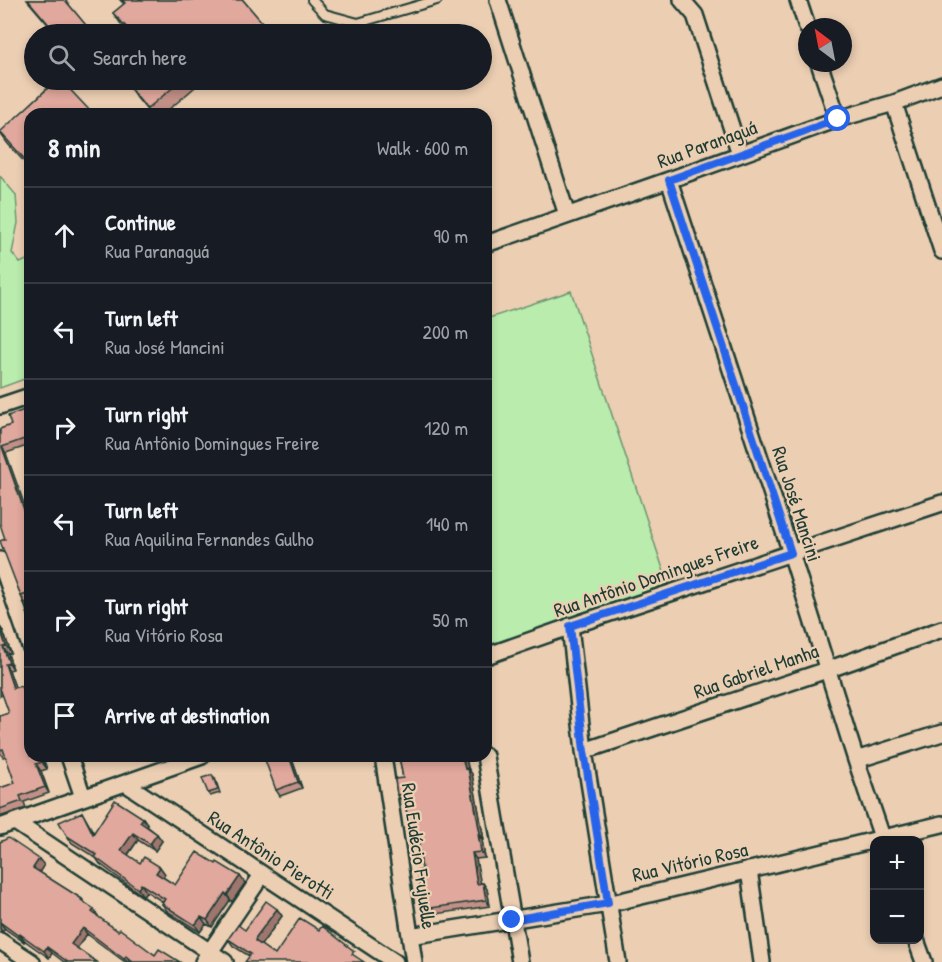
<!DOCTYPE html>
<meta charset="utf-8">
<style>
body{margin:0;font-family:"Patrick Hand",sans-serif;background:#242831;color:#f1f3f6}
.controls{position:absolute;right:18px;bottom:18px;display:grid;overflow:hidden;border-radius:12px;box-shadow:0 3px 9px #0003}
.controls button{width:54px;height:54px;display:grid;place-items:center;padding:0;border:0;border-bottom:2px solid #363941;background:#171b24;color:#f1f3f6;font:30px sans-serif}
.compass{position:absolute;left:798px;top:18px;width:54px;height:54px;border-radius:50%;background:#171b24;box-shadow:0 3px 9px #0003;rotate:328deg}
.stop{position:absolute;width:18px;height:18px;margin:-14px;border:4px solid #2563eb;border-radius:50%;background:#fff}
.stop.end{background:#2563eb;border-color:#fff;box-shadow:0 2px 6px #0008}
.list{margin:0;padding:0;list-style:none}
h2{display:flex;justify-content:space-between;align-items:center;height:78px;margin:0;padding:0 24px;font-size:26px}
h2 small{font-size:20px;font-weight:400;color:#9ea1a6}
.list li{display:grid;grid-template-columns:39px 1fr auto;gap:18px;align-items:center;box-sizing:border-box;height:96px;padding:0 24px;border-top:2px solid #363941}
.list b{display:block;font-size:22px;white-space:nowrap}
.list p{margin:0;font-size:20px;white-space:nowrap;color:#9ea1a6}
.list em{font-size:20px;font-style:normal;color:#9ea1a6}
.icon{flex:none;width:33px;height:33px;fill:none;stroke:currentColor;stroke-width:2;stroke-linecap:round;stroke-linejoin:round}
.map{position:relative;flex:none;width:942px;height:962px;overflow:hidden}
.search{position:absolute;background:#171b24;box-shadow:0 3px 9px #0003;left:24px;top:24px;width:468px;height:66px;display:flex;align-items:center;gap:15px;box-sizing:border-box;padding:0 21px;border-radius:33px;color:#9ea1a6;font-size:22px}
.panel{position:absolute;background:#171b24;box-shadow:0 3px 9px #0003;left:24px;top:108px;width:468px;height:654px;border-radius:18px}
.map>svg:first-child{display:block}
.green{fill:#b9ecad;stroke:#6c9470;stroke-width:1.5}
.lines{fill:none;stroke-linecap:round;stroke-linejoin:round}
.service-casing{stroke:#1f3d34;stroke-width:12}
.minor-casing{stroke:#1f3d34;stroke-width:20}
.service{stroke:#eccfb3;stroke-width:8}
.minor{stroke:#eccfb3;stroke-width:15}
.wall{fill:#c29087;stroke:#1f3d34;stroke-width:1.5}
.shaded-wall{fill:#9e766e;stroke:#1f3d34;stroke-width:1.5}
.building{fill:#e1a89d;stroke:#1f3d34;stroke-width:1.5}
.route{stroke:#2563eb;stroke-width:8}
.labels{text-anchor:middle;stroke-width:4.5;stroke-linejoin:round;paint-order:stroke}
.street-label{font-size:20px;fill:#1f3d34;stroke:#eccfb3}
</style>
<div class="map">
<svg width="942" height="962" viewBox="0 0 942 962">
<rect width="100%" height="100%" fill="#eccfb3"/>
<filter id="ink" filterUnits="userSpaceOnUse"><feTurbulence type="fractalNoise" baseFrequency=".0167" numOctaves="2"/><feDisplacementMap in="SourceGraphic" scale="12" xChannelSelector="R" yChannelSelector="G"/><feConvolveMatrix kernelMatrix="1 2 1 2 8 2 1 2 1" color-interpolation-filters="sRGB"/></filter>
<g filter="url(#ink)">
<path class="green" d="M0,176L16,195L18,223L12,253L20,263L29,259L30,257V377L0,388Z
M571,291L668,584L486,647V319Z"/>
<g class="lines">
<defs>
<path id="service" d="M312,0L325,14L358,23L437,0"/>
<path id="minor" d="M498,0L567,215
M682,0L695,15L740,154
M798,0L807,27
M819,63L838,119
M894,103L942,251
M669,180L791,553L856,760L883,840
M486,244L669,180L838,119L894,103L942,85
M0,406L30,396
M0,560L30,646
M570,626L584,751L618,962
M486,656L583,622L942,503
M584,751L827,670L942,629
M69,756L83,797
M383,756L414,962
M485,756L520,962
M856,760L942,733
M125,783L395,962
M15,822L225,962
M0,827L202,756
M749,870L762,962
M410,936L608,904L942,824
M916,940L924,962
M0,941L32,962
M203,962L262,875"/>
</defs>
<use href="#service" class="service-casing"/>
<use href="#minor" class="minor-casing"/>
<use href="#service" class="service"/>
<use href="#minor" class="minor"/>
</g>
<path class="wall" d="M27,0H65L93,34H56Z
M120,0H243L272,34H131L121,24L113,13L124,4Z
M52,80H71L30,114V168L8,144L0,133L54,82Z
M138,80H203L179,101L163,114H150L137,98L129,87Z
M242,80H257L249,87Z
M27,409L30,414V445L6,453L29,601L25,603L21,596L5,539L0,429L11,425Z
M0,627L3,631L11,653L8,654L13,669L9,670L15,688L21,686L25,692L30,704V756H42L47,769L41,771L49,793L24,802L26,808L2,816L0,814V788L15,783L6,756L3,757L0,753V716L9,713L3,695L0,696Z
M78,756H101L87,761L85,758L80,759Z
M399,756H466L468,768L472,774L484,840H482L485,858L476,859L480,883H483L487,889L490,906L428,915L424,909L422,870L420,852H418L413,846L410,821L408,818L404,801H402L397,795L403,778Z
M292,759L302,788L280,796L276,790Z
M212,775L215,778L220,793L210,796L208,793Z
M82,812L94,833L143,818L148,825L147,826L157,834L162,841L155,851L138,840L128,855L140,863L160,867L165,874L163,877L175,885L245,883L232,902L230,900L212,927L206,924L200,932L167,911L162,904L163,902L146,891L143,896L100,864L96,858L72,843L67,836Z
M0,842L44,865L39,872L82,899L85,903L98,916V917L118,931L155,955L180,962H125L87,934L77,948L97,962H64L52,953L49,958L25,941L24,942L5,929L2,932L0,930Z
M277,909L282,916L261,945L275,955L319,930L354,951L249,956L233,946L228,939L245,930Z"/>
<path class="shaded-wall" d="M2,447L6,453L30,520V527Z
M0,627L3,631L11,653L6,646Z
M3,647L8,654L13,669L9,663Z
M5,664L9,670L18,695L13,688Z
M21,686L25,692L30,704V710Z
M40,756H42L47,769L42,762Z
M289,756H290L292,759L302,788L298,782Z
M462,756H466L469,775L465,769Z
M36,764L41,771L49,793L45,787Z
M468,768L472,774L484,840L480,834Z
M143,818L148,825L145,829L140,822Z
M133,833L138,840L126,857L121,850Z
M157,834L162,841L155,851L150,844Z
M478,834L482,840L485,858L481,852Z
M472,853L476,859L482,890L477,884Z
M39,859L44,865L38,874L33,868Z
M160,867L165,874L161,880L156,873Z
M240,876L245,883L232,902L227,895Z
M483,883L487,889L490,906L486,900Z
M141,884L146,891L143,896L138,889Z
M225,893L230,900L212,927L207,920Z
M94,909L98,916L96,919L92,912Z
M277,909L282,916L261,945L255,941L256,937Z
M201,917L206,924L200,932L195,925Z
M0,922L5,929L2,932L0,928Z
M83,928L87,934L75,951L71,944Z
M20,934L25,941L24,942L19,936Z
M47,947L52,953L49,958L44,951Z
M126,956L130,962H127L124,959Z"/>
<path class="building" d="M28,0H65L90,30L84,34H57Z
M122,0H243L272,34H133L113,13L125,3Z
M57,80H61L93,114H30V165L0,132Z
M138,80H182L147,109L129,87Z
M27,409L30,418V437L2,447L30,527V603L27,594L21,596L0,541L5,539L0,524V429L11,425L8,416Z
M0,629L6,646L3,647L9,663L5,664L13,688L21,686L30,710V756H40L42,762L36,764L45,787L20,796L22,801L0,809V788L15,783L3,749L0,750V716L9,713L0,688Z
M278,756H289L298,782L276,790L265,760Z
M399,756H462L465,769L468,768L480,834H478L481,852L472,853L477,884L483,883L486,900L424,909L417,871L422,870L419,845L413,846L409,818H408L403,794L397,795L395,779L403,778Z
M212,775L218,790L208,793L202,778Z
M115,800L143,818L140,822L157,834L150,844L133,833L121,850L140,863L144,857L160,867L156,873L175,885L197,852L216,864L217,862L240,876L227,895L225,893L207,920L201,917L195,925L162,904L165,899L141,884L138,889L95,857L97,855L67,836L59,822L82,812L93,834Z
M8,838L39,859L33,868L82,899L81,900L94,909L92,912L118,931L120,929L155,955L159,949L180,962H133L126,956L124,959L83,928L71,944L97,962H68L47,947L44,951L20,934L19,936L0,922V842Z
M266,901L277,909L256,937L255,941L275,955L300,918L319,930L322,926L354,951L352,954L364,962H245L251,954L228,939L238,925L245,930Z"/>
</g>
<g class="lines" filter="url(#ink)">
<path class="route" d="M512,920L608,903L584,751L570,626L791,553L669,180L838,119"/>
</g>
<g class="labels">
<g class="street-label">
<text transform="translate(707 144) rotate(-20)" y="7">Rua Paranaguá</text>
<text transform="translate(797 504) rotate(72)" y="7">Rua José Mancini</text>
<text transform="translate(656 576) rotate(-19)" y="7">Rua Antônio Domingues Freire</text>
<text transform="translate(756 671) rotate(-19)" y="7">Rua Gabriel Manha</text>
<text transform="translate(271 855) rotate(33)" y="7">Rua Antônio Pierotti</text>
<text transform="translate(419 856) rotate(82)" y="7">Rua Eudécio Frujuelle</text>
<text transform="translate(690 862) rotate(-13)" y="7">Rua Vitório Rosa</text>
</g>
</g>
</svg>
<div class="controls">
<button>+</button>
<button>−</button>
</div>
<svg class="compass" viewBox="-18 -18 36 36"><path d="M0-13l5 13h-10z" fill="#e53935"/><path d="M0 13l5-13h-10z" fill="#9ea1a6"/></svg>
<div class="stop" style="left:838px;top:119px"></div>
<div class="stop end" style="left:512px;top:920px"></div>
<div class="search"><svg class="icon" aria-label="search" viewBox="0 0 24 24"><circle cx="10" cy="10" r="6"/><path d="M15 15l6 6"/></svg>Search here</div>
<section class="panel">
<h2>8 min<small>Walk · 600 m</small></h2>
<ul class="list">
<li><svg class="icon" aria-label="ahead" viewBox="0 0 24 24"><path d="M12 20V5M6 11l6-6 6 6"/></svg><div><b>Continue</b><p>Rua Paranaguá</p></div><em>90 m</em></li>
<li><svg class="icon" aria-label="left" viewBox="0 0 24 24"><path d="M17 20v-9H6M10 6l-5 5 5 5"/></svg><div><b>Turn left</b><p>Rua José Mancini</p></div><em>200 m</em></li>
<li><svg class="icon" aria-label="right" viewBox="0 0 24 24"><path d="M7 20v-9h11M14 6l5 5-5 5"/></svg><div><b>Turn right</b><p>Rua Antônio Domingues Freire</p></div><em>120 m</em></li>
<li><svg class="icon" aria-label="left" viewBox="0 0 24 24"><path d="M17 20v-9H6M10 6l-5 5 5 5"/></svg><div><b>Turn left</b><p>Rua Aquilina Fernandes Gulho</p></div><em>140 m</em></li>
<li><svg class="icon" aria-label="right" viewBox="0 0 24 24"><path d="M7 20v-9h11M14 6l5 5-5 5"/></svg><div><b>Turn right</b><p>Rua Vitório Rosa</p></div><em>50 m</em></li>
<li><svg class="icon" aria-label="arrive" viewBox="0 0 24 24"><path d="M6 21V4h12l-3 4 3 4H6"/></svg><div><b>Arrive at destination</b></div></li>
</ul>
</section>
</div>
